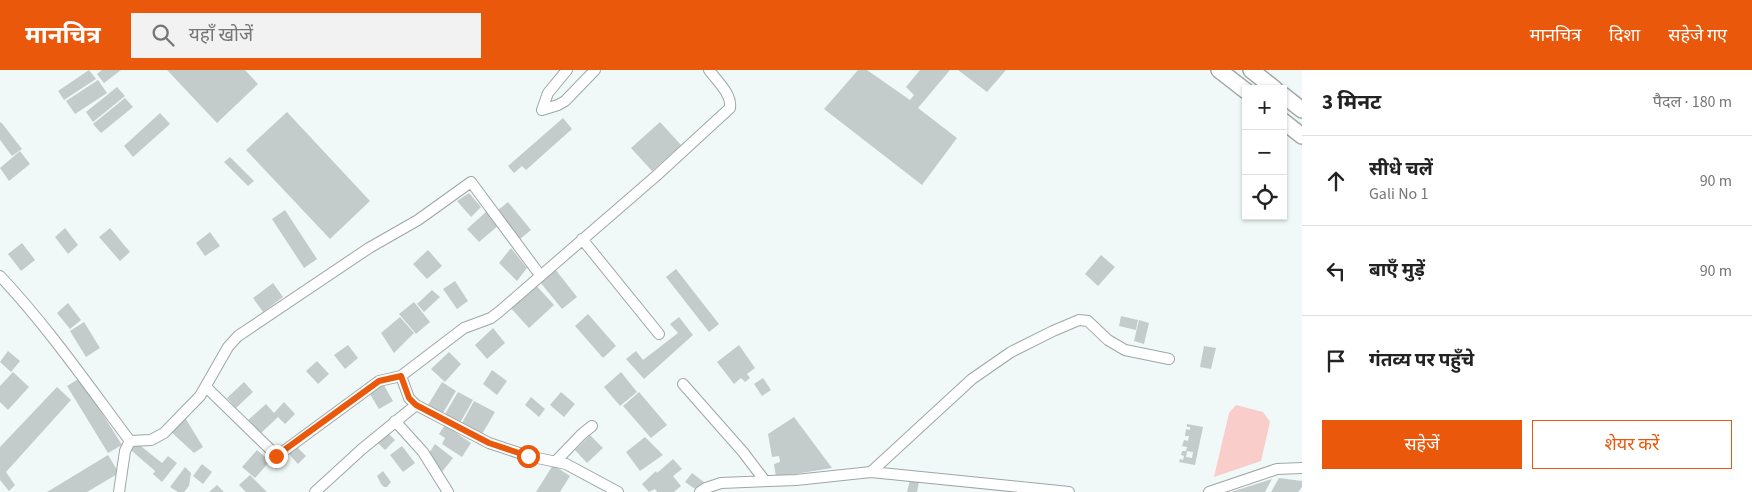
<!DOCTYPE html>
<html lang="hi">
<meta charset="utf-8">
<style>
body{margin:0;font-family:"Source Sans 3","Noto Sans Devanagari",sans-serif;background:#f2f2f2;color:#222}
.controls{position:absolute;right:15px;top:15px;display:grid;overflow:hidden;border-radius:0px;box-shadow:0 1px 4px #0004}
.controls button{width:45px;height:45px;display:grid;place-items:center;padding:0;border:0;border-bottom:1px solid #e0e0e0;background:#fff;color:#222;font:25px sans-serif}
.stop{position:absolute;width:15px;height:15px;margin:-11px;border:4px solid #ea580c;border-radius:50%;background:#fff}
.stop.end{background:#ea580c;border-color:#fff;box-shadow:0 1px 5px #0008}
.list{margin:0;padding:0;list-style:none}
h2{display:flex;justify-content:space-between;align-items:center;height:65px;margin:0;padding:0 20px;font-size:21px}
h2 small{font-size:16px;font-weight:400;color:#767676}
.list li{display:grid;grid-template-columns:32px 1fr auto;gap:15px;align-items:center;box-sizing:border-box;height:90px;padding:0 20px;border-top:1px solid #e0e0e0}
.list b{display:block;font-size:19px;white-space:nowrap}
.list p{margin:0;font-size:16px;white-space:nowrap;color:#767676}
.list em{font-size:16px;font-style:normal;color:#767676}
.actions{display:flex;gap:10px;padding:15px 20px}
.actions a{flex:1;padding:11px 0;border:1px solid #ea580c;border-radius:0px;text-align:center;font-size:18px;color:#ea580c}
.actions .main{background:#ea580c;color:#fff}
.icon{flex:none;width:28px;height:28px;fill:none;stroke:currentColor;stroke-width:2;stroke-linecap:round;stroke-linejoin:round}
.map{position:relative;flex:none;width:1302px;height:422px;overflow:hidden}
header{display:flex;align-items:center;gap:30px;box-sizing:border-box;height:70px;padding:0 25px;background:#ea580c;color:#fff}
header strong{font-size:24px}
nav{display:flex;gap:28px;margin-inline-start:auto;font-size:18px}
.search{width:350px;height:45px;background:#f2f2f2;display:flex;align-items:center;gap:12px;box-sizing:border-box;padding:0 18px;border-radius:0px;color:#767676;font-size:19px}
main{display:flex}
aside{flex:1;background:#fff}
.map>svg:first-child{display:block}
.green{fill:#f9cdc9}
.building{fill:#c3cccb}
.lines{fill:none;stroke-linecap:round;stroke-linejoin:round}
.minor-casing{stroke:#9ea7a6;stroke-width:12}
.secondary-casing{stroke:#9ea7a6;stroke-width:18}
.minor{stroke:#fff;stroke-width:10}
.secondary{stroke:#fff;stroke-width:15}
.route{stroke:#ea580c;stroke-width:6}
</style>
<header>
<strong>मानचित्र</strong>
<div class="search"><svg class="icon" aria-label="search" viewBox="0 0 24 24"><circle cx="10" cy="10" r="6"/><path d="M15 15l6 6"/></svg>यहाँ खोजें</div>
<nav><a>मानचित्र</a><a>दिशा</a><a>सहेजे गए</a></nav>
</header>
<main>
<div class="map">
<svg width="1302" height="422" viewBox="0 0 1302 422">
<rect width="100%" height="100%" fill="#f0f9f8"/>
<path class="green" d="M1236,335L1263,342L1270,352L1261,391L1214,407L1229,343Z"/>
<path class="building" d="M89,0L96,9L64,30L58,21Z
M102,0H121L104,13L97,4Z
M167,0H245L258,14L217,53Z
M858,0H867L910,30L914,25L906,17L920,0H950L918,38L957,68L922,115L824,39Z
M958,0H1006L987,22Z
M98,10L107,23L75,44L66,31Z
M117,17L125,26L93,52L86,42Z
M125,28L133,37L101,63L93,54Z
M287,42L370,131L330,169L246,80Z
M160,43L170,54L133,87L124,76Z
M563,48L572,59L526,100L522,96L514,103L508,96Z
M1,52L22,79L12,86L0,70V53Z
M660,52L681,75L652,101L631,78Z
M20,81L30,94L9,111L0,98Z
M230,87L254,111L248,116L224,92Z
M469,123L481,137L471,147L457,131Z
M508,132L531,160L520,169L497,141Z
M285,140L317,189L304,198L272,149Z
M487,141L499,155L479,172L467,159Z
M65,158L78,175L68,184L55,167Z
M110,158L130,182L120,191L99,167Z
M210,162L220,176L205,186L196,173Z
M22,173L35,190L21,201L8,184Z
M511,178L527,198L517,211L499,193Z
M428,180L442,196L427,209L413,194Z
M1101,185L1115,197L1098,216L1085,204Z
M555,199L577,227L562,239L540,212Z
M676,199L719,254L709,262L666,207Z
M455,211L468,231L457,239L443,219Z
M533,212L554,235L529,258L508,235Z
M273,213L283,227L263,242L253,228Z
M432,220L440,227L424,242L417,234Z
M414,232L430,252L416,264L399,244Z
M68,233L81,250L70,259L57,243Z
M588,244L616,276L603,288L575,256Z
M1121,246L1138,250L1136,260L1119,256Z
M400,247L414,263L394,283L381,263Z
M679,247L693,265L644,309L626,289L636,281L643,290L678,263L670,254Z
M1139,250L1149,253L1144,274L1134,271Z
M84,252L100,278L86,287L70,261Z
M493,258L505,273L487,289L475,275Z
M348,275L358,288L345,299L334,285Z
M739,275L755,298L747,304L750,308L745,312L741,308L734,314L717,292Z
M1204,276L1216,278L1211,299L1200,297Z
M8,281L20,291L11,302L0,292Z
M449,282L461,294L445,312L431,299Z
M317,291L329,304L318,314L306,301Z
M492,300L507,311L497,325L483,314Z
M13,302L29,317L8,340L0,332V316Z
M621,302L637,322L620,336L604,317Z
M80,308L122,375L108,383L67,316Z
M763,308L771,320L762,326L754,314Z
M244,312L253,322L236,338L227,328Z
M382,312L393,331L379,339L368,321Z
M442,312L456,321L443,343L428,335Z
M57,317L71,330L6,402L15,415L9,421L0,410V377Z
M458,322L473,330L460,353L445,344Z
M561,322L575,334L564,347L550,335Z
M639,322L667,355L651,368L623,336Z
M531,327L545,339L539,347L525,335Z
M474,331L495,342L482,364L462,353Z
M284,332L295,344L285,354L278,347L260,364L248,350L266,334L274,343Z
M184,346L203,377L194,383L169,360Z
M794,347L832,398L776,407L774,394L780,392L779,386L772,387L768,364Z
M1187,354L1203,357L1195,395L1179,392L1180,389L1183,390L1184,386L1181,385L1182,381H1187L1186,387L1192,388L1193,382L1186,381L1187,377L1182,376L1184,370L1188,371L1189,366H1185L1186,359L1190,360V357H1187Z
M445,355L471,373L462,387L442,374L445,368L439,364Z
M386,361L395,370L385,380L376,371Z
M590,365L603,378L587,393L575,380Z
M645,367L663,385L640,401L626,382Z
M137,373L162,393L168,386L177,393L162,412L153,404L155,401L132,381V376Z
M435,374L453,388L442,402L427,386Z
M296,376L306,386L298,394L288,383Z
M402,376L415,393L403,402L390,385Z
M257,380L270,391L255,408L242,397Z
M108,385L119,403L87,422H47Z
M673,389L682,399L673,406L681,416L674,422H657L655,419L649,422L642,414L656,401L657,403Z
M202,394L212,402L203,414L193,406Z
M553,395L570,406L560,422H536Z
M185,397L191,403L189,416L184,422H178L170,417Z
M383,401L391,412L387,417H384L381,414L377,406Z
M692,403L704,412L698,421L685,412Z
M250,405L267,422H246L239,415Z
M1279,408L1302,411V417L1298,422H1271Z
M1272,409L1265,422H1231Z
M910,410L919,412L917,422H907Z
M217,415L224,422H209Z"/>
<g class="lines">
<defs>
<path id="minor" d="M542,40L558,35L565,31L595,0
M542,40L548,23L567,0
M582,169L659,264
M0,206C48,257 88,315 130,371
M401,306L409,328L416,335L489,373L528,386L566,394L618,422
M683,314L743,382L765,411
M206,317L277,386L379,311L401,306L464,258L491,248L500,241L656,106L730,38C732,24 717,11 709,0
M395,351L423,382L448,422
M130,371L151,370L164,363L200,326L228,277L238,266L369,178L418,150L471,112L540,205
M555,392L582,364L592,356
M871,402L1069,422
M119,422L125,381L130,371
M315,422L362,379L416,335
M700,422L706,418L721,413L796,410L871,402L972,309L1011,282L1053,261L1079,250L1088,251L1108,270L1125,280L1169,289
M1209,422L1277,399L1302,398"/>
<path id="secondary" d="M1219,0L1246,21
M1251,0L1275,19
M1283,25L1302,40
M1283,51L1302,66"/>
</defs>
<use href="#minor" class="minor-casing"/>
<use href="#secondary" class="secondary-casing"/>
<use href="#minor" class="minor"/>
<use href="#secondary" class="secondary"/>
</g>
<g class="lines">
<path class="route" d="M276,386L379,311L401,306L409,328L416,335L489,373L528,386"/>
</g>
</svg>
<div class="controls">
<button>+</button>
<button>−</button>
<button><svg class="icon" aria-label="locate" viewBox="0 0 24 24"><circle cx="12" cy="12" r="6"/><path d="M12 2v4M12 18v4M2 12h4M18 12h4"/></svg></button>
</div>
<div class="stop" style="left:528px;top:386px"></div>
<div class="stop end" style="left:276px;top:386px"></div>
</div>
<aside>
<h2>3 मिनट<small>पैदल · 180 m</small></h2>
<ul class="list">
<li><svg class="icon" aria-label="ahead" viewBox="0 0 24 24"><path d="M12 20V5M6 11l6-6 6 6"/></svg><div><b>सीधे चलें</b><p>Gali No 1</p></div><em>90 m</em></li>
<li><svg class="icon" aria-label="left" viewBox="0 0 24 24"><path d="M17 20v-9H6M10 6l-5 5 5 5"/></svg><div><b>बाएँ मुड़ें</b></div><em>90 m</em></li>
<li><svg class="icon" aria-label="arrive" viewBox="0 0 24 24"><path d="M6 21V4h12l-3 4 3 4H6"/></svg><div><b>गंतव्य पर पहुँचे</b></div></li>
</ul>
<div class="actions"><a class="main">सहेजें</a><a>शेयर करें</a></div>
</aside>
</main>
